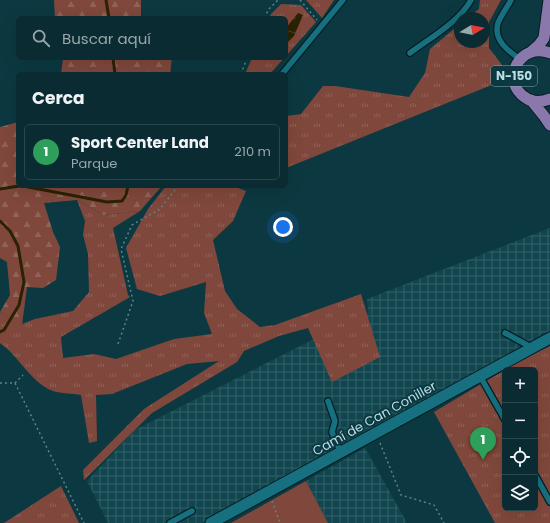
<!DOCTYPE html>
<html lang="es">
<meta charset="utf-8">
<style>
body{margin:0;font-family:Poppins,sans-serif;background:#17373d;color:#f1f3f6}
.controls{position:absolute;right:12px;bottom:12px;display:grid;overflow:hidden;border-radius:6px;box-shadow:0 4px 16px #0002}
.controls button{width:36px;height:36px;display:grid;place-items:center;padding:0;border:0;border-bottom:1px solid #29474d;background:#092b31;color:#f1f3f6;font:20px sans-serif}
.compass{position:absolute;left:454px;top:12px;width:36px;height:36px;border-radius:50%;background:#092b31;box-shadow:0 4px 16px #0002;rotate:80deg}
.you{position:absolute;left:283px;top:227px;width:14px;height:14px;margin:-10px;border:3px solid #fff;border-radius:50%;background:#1a73e8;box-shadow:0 0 0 6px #1a73e833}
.badge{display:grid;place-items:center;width:26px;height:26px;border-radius:50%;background:#8abfa5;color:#fff;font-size:13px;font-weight:700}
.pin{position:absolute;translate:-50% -33px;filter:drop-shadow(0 1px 2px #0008)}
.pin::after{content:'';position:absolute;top:21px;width:14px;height:12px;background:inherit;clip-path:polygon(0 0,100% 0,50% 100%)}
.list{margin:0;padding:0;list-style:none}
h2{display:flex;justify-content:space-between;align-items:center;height:52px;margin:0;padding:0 16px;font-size:17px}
h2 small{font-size:13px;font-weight:400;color:#99a7ab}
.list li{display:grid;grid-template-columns:26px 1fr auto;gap:12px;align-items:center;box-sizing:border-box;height:56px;margin:0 8px 8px;padding:0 8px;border:1px solid #29474d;border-radius:6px}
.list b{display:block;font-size:15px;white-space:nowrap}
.list p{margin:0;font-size:13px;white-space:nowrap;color:#99a7ab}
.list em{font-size:13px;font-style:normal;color:#99a7ab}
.icon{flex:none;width:22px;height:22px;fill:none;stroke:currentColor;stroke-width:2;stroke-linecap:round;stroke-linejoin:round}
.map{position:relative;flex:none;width:550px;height:523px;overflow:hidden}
.search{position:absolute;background:#092b31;box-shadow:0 4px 16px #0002;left:16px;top:16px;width:272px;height:44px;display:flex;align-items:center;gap:10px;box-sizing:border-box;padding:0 14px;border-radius:6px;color:#99a7ab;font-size:15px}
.panel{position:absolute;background:#092b31;box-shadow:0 4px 16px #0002;left:16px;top:72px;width:272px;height:116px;border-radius:6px}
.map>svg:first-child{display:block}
.industrial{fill:url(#industrial-grid)}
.grass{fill:url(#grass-tufts);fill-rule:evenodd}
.forest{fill:url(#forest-firs)}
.garden{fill:#80483c}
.water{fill:url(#water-ripples)}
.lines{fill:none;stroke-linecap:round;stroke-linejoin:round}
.stream{stroke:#2b2203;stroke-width:3}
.service-casing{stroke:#051e23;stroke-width:8}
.minor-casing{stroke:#051e23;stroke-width:13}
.primary-casing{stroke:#051e23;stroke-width:13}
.path{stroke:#5b848c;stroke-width:1.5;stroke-dasharray:2 3;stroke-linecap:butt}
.service{stroke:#17707f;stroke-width:5.5}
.minor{stroke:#17707f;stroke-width:11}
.primary{stroke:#8a77ab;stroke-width:11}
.labels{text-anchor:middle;stroke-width:4;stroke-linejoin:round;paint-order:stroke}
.shield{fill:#0c3941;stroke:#85acb4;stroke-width:1}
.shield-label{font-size:12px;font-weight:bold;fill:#b9dee6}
.street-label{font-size:13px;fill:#b9dee6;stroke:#0c3941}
</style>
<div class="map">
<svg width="550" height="523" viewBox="0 0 550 523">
<defs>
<pattern id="industrial-grid" width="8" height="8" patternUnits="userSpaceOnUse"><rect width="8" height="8" fill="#12464f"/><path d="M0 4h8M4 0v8" fill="none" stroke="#326068"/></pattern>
<pattern id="grass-tufts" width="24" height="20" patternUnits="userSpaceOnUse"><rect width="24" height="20" fill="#80483c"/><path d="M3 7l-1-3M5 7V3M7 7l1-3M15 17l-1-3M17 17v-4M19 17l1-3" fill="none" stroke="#906258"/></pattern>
<pattern id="forest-firs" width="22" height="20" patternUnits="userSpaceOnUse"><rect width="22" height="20" fill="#80483c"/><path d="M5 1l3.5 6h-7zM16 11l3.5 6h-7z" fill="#906258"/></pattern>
<pattern id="water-ripples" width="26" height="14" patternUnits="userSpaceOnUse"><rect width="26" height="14" fill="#2b2203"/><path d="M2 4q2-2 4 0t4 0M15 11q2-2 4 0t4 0" fill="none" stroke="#484228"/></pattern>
</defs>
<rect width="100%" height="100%" fill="#0c3941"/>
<path class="industrial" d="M550,228V331L202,523H108L87,481L135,430L310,341L368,313L367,299Z
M365,448L407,523H328L306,481Z"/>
<path class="grass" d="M306,0H334L322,18Z
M480,0H501L489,22V48L502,65L499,82L286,168V116L301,114L323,86H335L409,97L425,73L430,49L460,24V42H484V18H467L479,9Z
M281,4L301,5L316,22L286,56V18H269L271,14Z
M252,58H284L270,74H245Z
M166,186H233L246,191L233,221L213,240L225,291L237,309L260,327L275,325L361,294L380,357L332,382L308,328L279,336L244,351L237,362L152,413L84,480L83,470L144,409L219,361L187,364L112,394L96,395L97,441L89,443L81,395C73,393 62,394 53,391C30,382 20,357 0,343V312L22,324L35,319L73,311L89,292L88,254L83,235L85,221L77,200L103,215L140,211L113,228L128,295L130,297L61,337L63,358L94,354L116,359L174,339L212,334L204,313L206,282L160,296L137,289L126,248L148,209Z
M550,346V523H495L434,412L523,359ZM505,370H535V508H505Z
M61,486L79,523H4Z"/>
<path class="forest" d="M54,0H141V18H55Z
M63,58H172L170,74H61Z
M18,122V186H162L140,211L103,215L77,200L44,203L53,232L60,247L56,280L43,288L27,287L22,325L0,312L10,295L7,262L0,258V127Z"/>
<path class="garden" d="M306,481L328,523H231Z"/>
<path class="water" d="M298,13L303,15L294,36L286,44V28Z"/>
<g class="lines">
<path class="stream" d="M106,0L109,18
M113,58L115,74
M23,186L107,202L122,201L126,195L128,186
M0,189L19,186
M0,221L10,231L18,246L24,282L19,305L4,330L0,332"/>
<defs>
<path id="service" d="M511,0C507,8 501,15 498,23C493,40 508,51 520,59
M410,53C430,38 459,22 471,0
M282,74L343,0
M505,333L531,347
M480,376L505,420
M328,401L335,421L332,432L337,445L342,452
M535,475L550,502
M170,523L192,511"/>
<path id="minor" d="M211,523L550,338"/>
<path id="primary" d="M531,52L539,45L544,38L549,0
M550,53C520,41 499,81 526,98C533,103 542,102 550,99
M531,100L544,116L550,125"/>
</defs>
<use href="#service" class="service-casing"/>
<use href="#minor" class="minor-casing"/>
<use href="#primary" class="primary-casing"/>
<path class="path" d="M300,0L317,20
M265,18L268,10L278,0
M241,74L247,58
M118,344L133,301L121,249L132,225L160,209L178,186
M0,383H15L23,375
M15,383L84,523
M380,443L401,495L434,505L444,523
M272,501L280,523"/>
<use href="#service" class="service"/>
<use href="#minor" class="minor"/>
<use href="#primary" class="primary"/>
</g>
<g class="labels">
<rect class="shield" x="491" y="66" width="46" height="20" rx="3"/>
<g class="shield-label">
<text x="514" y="80">N-150</text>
</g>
<g class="street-label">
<text transform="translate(374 418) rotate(-29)" y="5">Camí de Can Coniller</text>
</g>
</g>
</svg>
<div class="controls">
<button>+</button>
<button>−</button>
<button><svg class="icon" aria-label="locate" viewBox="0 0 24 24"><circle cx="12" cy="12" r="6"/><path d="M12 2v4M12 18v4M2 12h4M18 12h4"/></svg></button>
<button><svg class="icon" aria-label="layers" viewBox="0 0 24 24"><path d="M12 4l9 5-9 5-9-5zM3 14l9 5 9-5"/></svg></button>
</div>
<svg class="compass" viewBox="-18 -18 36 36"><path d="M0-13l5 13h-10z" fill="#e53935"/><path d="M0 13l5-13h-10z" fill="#99a7ab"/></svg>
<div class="you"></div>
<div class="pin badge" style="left:483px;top:460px;background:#2e9e5b">1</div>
<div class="search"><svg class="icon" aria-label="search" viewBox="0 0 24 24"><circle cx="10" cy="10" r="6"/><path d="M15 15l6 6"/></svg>Buscar aquí</div>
<section class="panel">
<h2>Cerca<small></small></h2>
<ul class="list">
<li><span class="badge" style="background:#2e9e5b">1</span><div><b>Sport Center Land</b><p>Parque</p></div><em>210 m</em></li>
</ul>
</section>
</div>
